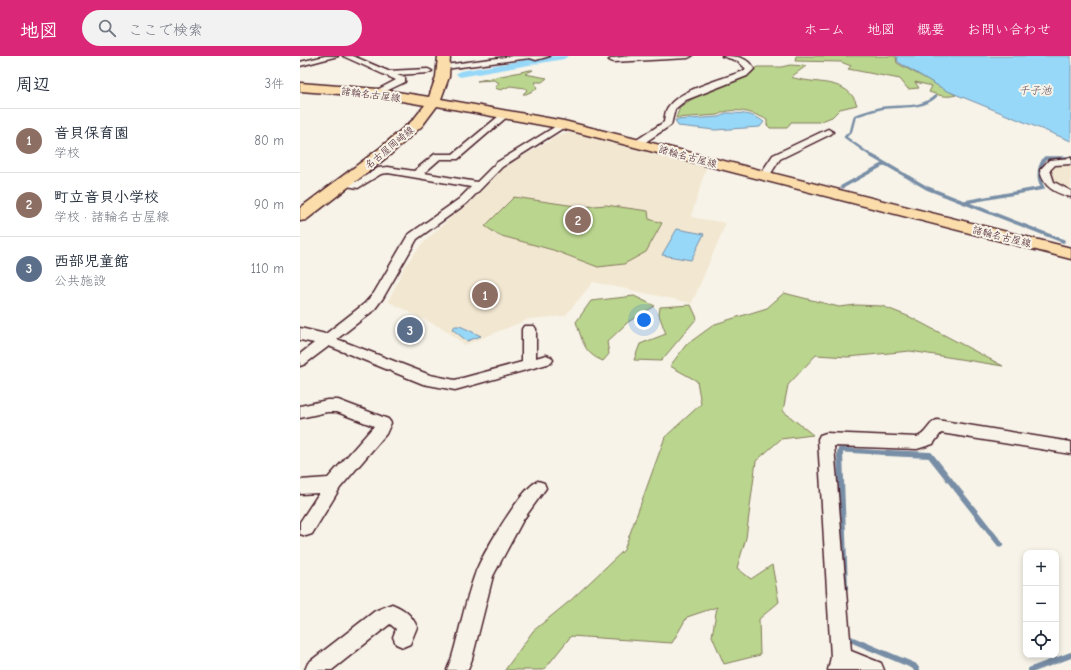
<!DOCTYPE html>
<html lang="ja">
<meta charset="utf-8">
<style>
body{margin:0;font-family:"Comic Neue","Klee One",sans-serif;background:#f2f2f3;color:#1f2937}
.controls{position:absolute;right:12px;bottom:12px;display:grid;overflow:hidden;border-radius:8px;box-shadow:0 2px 6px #0003}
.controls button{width:36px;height:36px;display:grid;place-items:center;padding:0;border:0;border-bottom:1px solid #e0e1e3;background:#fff;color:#1f2937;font:20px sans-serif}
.you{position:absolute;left:344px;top:264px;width:14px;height:14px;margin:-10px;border:3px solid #fff;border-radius:50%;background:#1a73e8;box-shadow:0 0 0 6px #1a73e833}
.badge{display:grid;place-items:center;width:26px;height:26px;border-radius:50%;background:#db2777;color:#fff;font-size:13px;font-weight:700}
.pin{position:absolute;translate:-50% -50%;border:2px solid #fff;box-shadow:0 1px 4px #0006}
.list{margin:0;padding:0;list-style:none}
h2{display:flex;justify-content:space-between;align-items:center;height:52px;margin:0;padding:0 16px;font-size:17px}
h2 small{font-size:13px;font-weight:400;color:#747a83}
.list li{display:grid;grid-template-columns:26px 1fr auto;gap:12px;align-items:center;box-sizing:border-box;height:64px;padding:0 16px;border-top:1px solid #e0e1e3}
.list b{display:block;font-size:15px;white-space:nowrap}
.list p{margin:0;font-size:13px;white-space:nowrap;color:#747a83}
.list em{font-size:13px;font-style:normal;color:#747a83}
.icon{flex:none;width:22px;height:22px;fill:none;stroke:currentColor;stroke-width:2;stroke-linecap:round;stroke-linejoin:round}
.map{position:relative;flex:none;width:771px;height:614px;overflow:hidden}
header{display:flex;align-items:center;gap:24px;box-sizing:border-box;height:56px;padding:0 20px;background:#db2777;color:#fff}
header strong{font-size:19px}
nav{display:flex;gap:22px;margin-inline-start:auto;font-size:14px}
.search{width:280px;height:36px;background:#f2f2f3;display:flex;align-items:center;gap:10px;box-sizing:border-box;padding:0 14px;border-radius:22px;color:#747a83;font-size:15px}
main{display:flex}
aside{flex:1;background:#fff}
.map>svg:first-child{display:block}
.built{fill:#f2e7d1}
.green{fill:#bad58d;stroke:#827a5c}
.water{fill:#97d8f8;stroke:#788ea6}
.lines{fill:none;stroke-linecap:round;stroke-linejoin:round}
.stream-far3{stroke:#788ea6;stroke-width:2.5}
.stream-far2{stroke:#788ea6;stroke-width:3.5}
.stream-far1{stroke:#788ea6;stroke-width:4.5}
.stream{stroke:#788ea6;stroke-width:6}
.canal{fill:#97d8f8;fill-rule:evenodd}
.minor-casing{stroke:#4a1f2b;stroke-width:3}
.tertiary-casing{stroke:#4a1f2b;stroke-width:3}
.primary-casing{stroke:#4a1f2b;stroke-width:3}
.minor{fill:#f7f3e8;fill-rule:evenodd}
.tertiary{fill:#f7f3e8;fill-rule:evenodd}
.primary{fill:#faddab;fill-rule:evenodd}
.labels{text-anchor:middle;stroke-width:4;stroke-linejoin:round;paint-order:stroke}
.far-street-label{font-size:10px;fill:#4a1f2b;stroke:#f7f3e8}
.far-water-label{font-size:11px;font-style:italic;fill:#5d4d5e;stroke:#f7f3e8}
</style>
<header>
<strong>地図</strong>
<div class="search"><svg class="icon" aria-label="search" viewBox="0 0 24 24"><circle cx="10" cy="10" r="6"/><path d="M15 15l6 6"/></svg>ここで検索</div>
<nav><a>ホーム</a><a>地図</a><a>概要</a><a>お問い合わせ</a></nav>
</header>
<main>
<aside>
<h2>周辺<small>3件</small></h2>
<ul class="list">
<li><span class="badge" style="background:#8d6e63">1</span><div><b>音貝保育園</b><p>学校</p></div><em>80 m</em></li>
<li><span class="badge" style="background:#8d6e63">2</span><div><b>町立音貝小学校</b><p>学校 · 諸輪名古屋線</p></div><em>90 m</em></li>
<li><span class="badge" style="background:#5c6f8a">3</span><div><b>西部児童館</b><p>公共施設</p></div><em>110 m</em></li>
</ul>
</aside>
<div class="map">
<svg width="771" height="614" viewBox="0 0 771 614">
<rect width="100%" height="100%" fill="#f7f3e8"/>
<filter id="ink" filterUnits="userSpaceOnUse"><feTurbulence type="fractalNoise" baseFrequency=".025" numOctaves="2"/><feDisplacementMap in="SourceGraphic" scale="8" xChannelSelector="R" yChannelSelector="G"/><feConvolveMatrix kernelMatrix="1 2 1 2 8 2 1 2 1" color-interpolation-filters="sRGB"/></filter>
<g filter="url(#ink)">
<path class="built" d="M268,76L318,86L406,112L391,161L426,167L392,247L293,226L265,260L229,263L165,289L144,273L89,246L91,239L105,210L121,189L209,217L121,189L151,161L171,146L203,112L259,79Z
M771,106V136L753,129L748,115L755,107Z"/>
<path class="green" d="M496,0H594L596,1L597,7L656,39C646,42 638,39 629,36L632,30L615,26L619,32L608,33L600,23L548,13L551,10L541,6L495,5Z
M490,9L506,10L491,21C514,29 548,21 557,49L540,53L532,61L519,66H491L487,72H470L467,69V64C454,56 431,50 418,59L376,62L380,51L398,39L452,17L457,11H481Z
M230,14H233L225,18L247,22L242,26H235L237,33L226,38H223L227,34L225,32L210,30L201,34L195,32L199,27L194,24L177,25Z
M214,141L282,151L306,149L348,155L349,163L362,167L346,196L324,208L298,211L253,194L198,179L185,170Z
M484,237L539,251L556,249L582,250L610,261L703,310L610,295L548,301L516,299L488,329L483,355L513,379L481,383L456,405L446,482L437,512L451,523L472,509L479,546L459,563L460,599L424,608L412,580L417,551L387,561L372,587L271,580L244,614H205L233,575L271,544L324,494L365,381L401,348L397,325L370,310L386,289L415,268L467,252Z
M334,240L355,250L328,266L307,286L309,298L303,305C283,297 283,285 276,266L291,245Z
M391,249L397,262L361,305L334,304L340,288L366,278L359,259L360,251Z"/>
<path class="water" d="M596,0H771V85L645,34L598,6L597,1Z
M426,57C439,57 453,57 464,66L460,71L415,74L378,70L375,64L419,61Z
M377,173L404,178L391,204L362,199Z
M155,270H160L181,280L167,285L152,273Z"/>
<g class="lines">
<path class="stream-far3" d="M573,101L545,81L551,75L555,60C564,57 573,54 582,52C601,49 621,54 636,40"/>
<path class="stream-far2" d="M572,100L627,132L763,185
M542,131L584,108
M665,146L743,132C737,121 738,112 745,102H771"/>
<path class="stream-far1" d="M540,398V394L605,398"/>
<path class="stream" d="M540,397L545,532
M587,397L630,399L700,488
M547,579L548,582L614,610L617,614
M731,614L771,599"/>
<path class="canal" d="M249,0H268L264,3L160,21L156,18L160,15Z"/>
<defs>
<path id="minor" d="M25,0H38L0,10V6Z
M43,0H53L88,15L128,13L132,15L128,17L97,19L105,22V26L78,39H75V35L96,24Z
M213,0H250L236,4L230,2L145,13L141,11L145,9Z
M332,0H392L388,2L313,6L309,4L313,2Z
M422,0C435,0 447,0 454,13L447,20L386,44L375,53L371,69L341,89H335V85L364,66C365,61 365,55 368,51C379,34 422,23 441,16L446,13L438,5Z
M205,55L209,58L208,60L158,103H140L124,117L177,126L196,107L261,67L264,66L268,69L202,111L167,147L117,183L83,242L74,254L37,283L130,319L155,324L222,306V273L224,270H234L236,273V302L246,299L251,301L253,304L251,307L155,334L123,328L29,290L5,308L0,310V298L64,248L74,237L108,179L159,143L171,131L88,117L81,118L58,132L41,129L40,127L41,125L56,126L78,112L88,111L114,115L135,98H153Z
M528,73L533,76L531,78L480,103L468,122H460L459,120L473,99Z
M771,102V108L755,109L750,114L754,126L771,135V141C755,137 743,131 740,114L749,104Z
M27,344H38L88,363L91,367L86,378L40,432L12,478L6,480L0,478V466L19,437L0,438V424L28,422L74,370L37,356H27L0,362V350Z
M637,364L771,386V398L641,377L633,388L617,393L534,390L551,595L581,607L584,614H528L531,601L518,383L520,379L526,377L617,381C627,378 628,367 637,364Z
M238,425L244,427L246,432L223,464L193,520L172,603L168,614H147L152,601C160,574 165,545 175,518C181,500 222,431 238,425Z
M92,548C104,553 112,559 117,571L110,588L103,591L96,588L93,581L96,573L90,568L32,614H5L8,607L75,555Z"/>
<path id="tertiary" d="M0,272L34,280L37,284L34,288L28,290L0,284Z"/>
<path id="primary" d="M138,0H150L149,21L141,43L264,65L771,192V203L264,73L137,50L122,70L91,98L6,164L0,165V152L80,92L113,64L125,49L78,41L0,35V27L78,33L129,41L136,21Z"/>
</defs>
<use href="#minor" class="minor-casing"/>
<use href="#tertiary" class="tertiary-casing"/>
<use href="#primary" class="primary-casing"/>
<use href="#minor" class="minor"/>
<use href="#tertiary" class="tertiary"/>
<use href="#primary" class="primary"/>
</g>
</g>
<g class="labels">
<g class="far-street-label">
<text transform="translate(71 38) rotate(7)" y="4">諸輪名古屋線</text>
<text transform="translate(89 91) rotate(-40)" y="4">名古屋岡崎線</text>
<text transform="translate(388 100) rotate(15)" y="4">諸輪名古屋線</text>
<text transform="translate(702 180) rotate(14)" y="4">諸輪名古屋線</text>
</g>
<g class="far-water-label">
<text x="735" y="38">千子池</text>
</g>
</g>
</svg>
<div class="controls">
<button>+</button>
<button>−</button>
<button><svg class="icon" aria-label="locate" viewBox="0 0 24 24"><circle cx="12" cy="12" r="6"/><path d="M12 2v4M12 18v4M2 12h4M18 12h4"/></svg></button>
</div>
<div class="you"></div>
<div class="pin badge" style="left:185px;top:239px;background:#8d6e63">1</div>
<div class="pin badge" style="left:278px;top:164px;background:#8d6e63">2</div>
<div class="pin badge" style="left:110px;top:274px;background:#5c6f8a">3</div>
</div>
</main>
